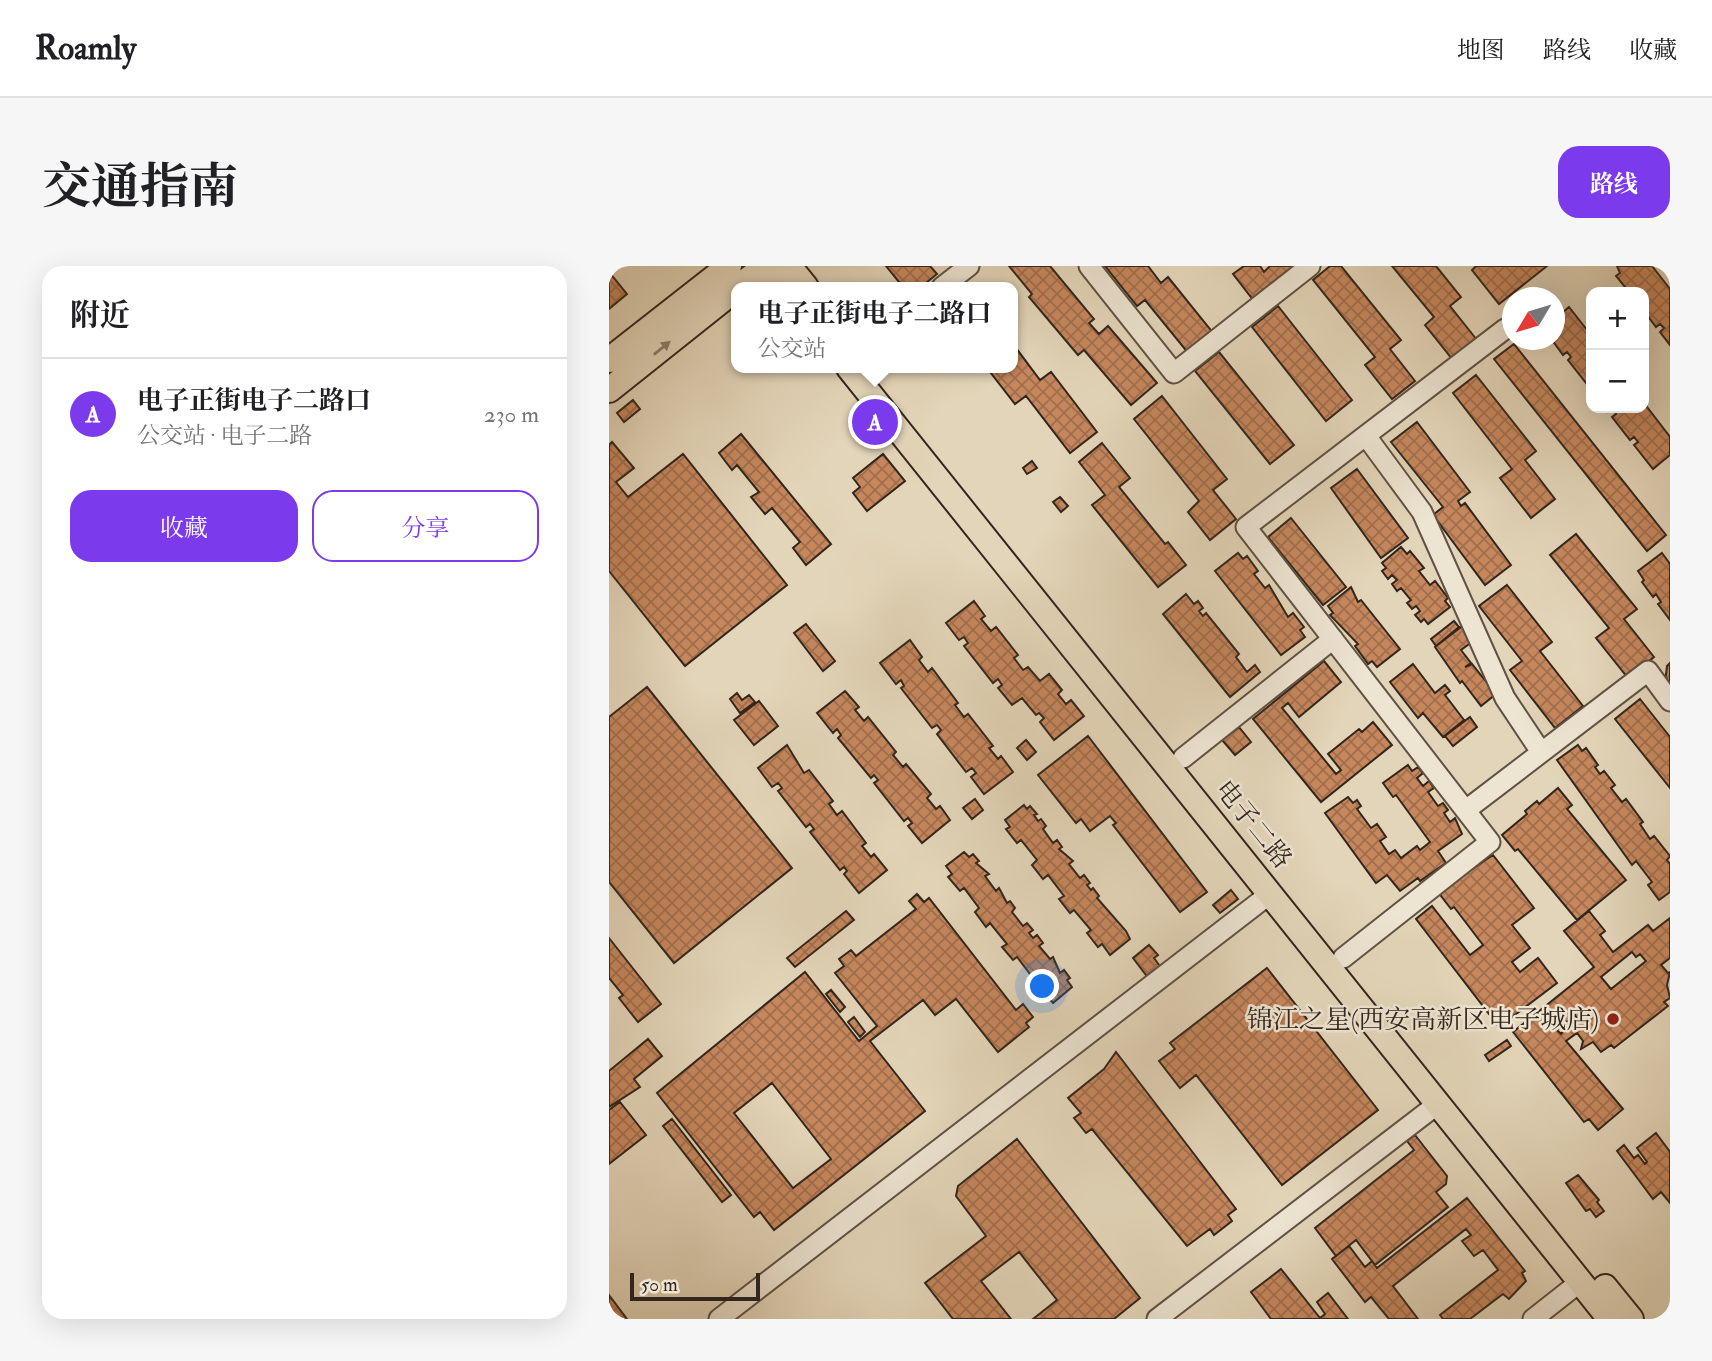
<!DOCTYPE html>
<html lang="zh">
<meta charset="utf-8">
<style>
body{margin:0;font-family:"IM FELL Double Pica","Noto Serif SC",serif;background:#f6f6f6;color:#202124}
.controls{position:absolute;right:21px;top:21px;display:grid;overflow:hidden;border-radius:14px;box-shadow:0 7px 28px #0002}
.controls button{width:63px;height:63px;display:grid;place-items:center;padding:0;border:0;border-bottom:2px solid #e0e0e0;background:#fff;color:#202124;font:35px sans-serif}
.compass{position:absolute;left:893px;top:21px;width:63px;height:63px;border-radius:50%;background:#fff;box-shadow:0 7px 28px #0002;rotate:232deg}
.scale{position:absolute;left:21px;bottom:18px;width:130px;box-sizing:border-box;padding-left:7px;border:4px solid #33261d;border-top:0;font-size:19px;line-height:24px;white-space:nowrap;color:#33261d;-webkit-text-stroke:5px #ede4d2;paint-order:stroke}
.you{position:absolute;left:434px;top:721px;width:24px;height:24px;margin:-18px;border:5px solid #fff;border-radius:50%;background:#1a73e8;box-shadow:0 0 0 10px #1a73e833}
.badge{display:grid;place-items:center;width:46px;height:46px;border-radius:50%;background:#7c3aed;color:#fff;font-size:23px;font-weight:700}
.pin{position:absolute;translate:-50% -50%;border:4px solid #fff;box-shadow:0 2px 7px #0006}
.popup{position:absolute;left:122px;top:16px;width:287px;height:91px;box-sizing:border-box;display:grid;place-content:center;border-radius:14px;background:#fff;filter:drop-shadow(0 2px 5px #0005);font-size:23px;white-space:nowrap;color:#757577}
.popup b{font-size:26px;color:#202124}
.popup::after{content:'';position:absolute;left:50%;top:100%;margin-left:-14px;border:14px solid transparent;border-top-color:#fff}
.list{margin:0;padding:0;list-style:none}
h2{display:flex;justify-content:space-between;align-items:center;height:91px;margin:0;padding:0 28px;font-size:30px}
h2 small{font-size:23px;font-weight:400;color:#757577}
.list li{display:grid;grid-template-columns:46px 1fr auto;gap:21px;align-items:center;box-sizing:border-box;height:112px;padding:0 28px;border-top:2px solid #e0e0e0}
.list b{display:block;font-size:26px;white-space:nowrap}
.list p{margin:0;font-size:23px;white-space:nowrap;color:#757577}
.list em{font-size:23px;font-style:normal;color:#757577}
.actions{display:flex;gap:14px;padding:21px 28px}
.actions a{flex:1;padding:16px 0;border:2px solid #7c3aed;border-radius:21px;text-align:center;font-size:24px;color:#7c3aed}
.actions .main{background:#7c3aed;color:#fff}
.map{position:relative;flex:none;width:1061px;height:1053px;overflow:hidden;border-radius:21px}
header{display:flex;align-items:center;gap:42px;box-sizing:border-box;height:98px;padding:0 35px;background:#fff;border-bottom:2px solid #e0e0e0}
header strong{font-size:33px}
nav{display:flex;gap:38px;margin-inline-start:auto;font-size:24px}
.intro{display:flex;align-items:center;justify-content:space-between;box-sizing:border-box;height:168px;padding:0 42px}
h1{margin:0;font-size:49px}
.button{padding:18px 32px;border-radius:21px;background:#7c3aed;color:#fff;font-size:24px;font-weight:700}
main{display:flex;gap:42px;padding:0 42px}
aside{flex:1;background:#fff;border-radius:21px;box-shadow:0 7px 28px #0002}
.map>svg:first-child{display:block}
.building{fill:url(#building-cross-hatch);stroke:#33261d;stroke-width:2;fill-rule:evenodd}
.lines{fill:none;stroke-linecap:round;stroke-linejoin:round}
.minor-casing{stroke:#5f5244;stroke-width:23}
.major-casing{stroke:#33261d;stroke-width:28}
.minor{stroke:#ede4d2;stroke-width:19}
.major{stroke:#e3d5b9;stroke-width:24}
.oneway{fill:#8b7e6b}
.poi-dot{fill:#8f2418;stroke:#ede4d2;stroke-width:2.5}
.labels{text-anchor:middle;stroke-width:5;stroke-linejoin:round;paint-order:stroke}
.street-label{font-size:26px;fill:#33261d;stroke:#ede4d2}
.poi-label{font-size:26px;fill:#33261d;stroke:#ede4d2;text-anchor:end}
</style>
<header>
<strong>Roamly</strong>
<nav><a>地图</a><a>路线</a><a>收藏</a></nav>
</header>
<div class="intro"><h1>交通指南</h1><a class="button">路线</a></div>
<main>
<aside>
<h2>附近<small></small></h2>
<ul class="list">
<li><span class="badge">A</span><div><b>电子正街电子二路口</b><p>公交站 · 电子二路</p></div><em>230 m</em></li>
</ul>
<div class="actions"><a class="main">收藏</a><a>分享</a></div>
</aside>
<div class="map">
<svg width="1061" height="1053" viewBox="0 0 1061 1053">
<defs>
<pattern id="building-cross-hatch" width="8" height="8" patternUnits="userSpaceOnUse" patternTransform="scale(1.75)"><rect width="8" height="8" fill="#c6875d"/><path d="M0 0l8 8M0 8l8-8" fill="none" stroke="#a16e4c"/></pattern>
</defs>
<rect width="100%" height="100%" fill="#e3d5b9"/>
<filter id="stains"><feTurbulence type="fractalNoise" baseFrequency=".00286" numOctaves="4"/><feColorMatrix values="0 0 0 0 .2 0 0 0 0 .09 0 0 0 0 .02 0 0 0 .5 -.17"/></filter>
<radialGradient id="worn" r=".72"><stop offset=".6" stop-color="#630" stop-opacity="0"/><stop offset="1" stop-color="#630" stop-opacity=".3"/></radialGradient>
<path class="building" d="M277,0H321L328,8L312,21H294Z
M400,0H441L485,53L480,57L490,68L499,60L548,117L522,139L475,84L469,89L420,31L423,28Z
M496,0H539L552,17L559,11L605,68L580,88L536,34L528,40Z
M635,0H651L655,6L661,0H690L645,35L624,8Z
M721,0H732L792,74L781,83L806,115L783,133L756,99L766,91L704,14Z
M783,0H827L852,31L841,40L868,74L844,94L816,59L825,51Z
M867,0H938L890,38L863,4Z
M1008,0H1043L1061,23V79L1051,66L1055,62L1051,58L1047,61L1035,45V26H1020L1007,10L1011,7Z
M0,6L18,28L0,43Z
M669,40L743,134L717,155L643,61Z
M960,41L982,69V117L980,114L977,117L959,94L962,91L958,86L954,89L943,74H946V53Z
M404,78L431,114L442,106L488,166L461,187L417,130L406,138L378,102H404Z
M905,78L1057,269L1038,285L885,93Z
M610,86L685,179L661,198L586,105Z
M867,109L927,185L916,194L946,233L922,252L891,212L903,203L844,127Z
M553,130L618,213L604,224L627,253L601,274L579,246L590,235L525,153Z
M24,134L31,143L15,156L8,147Z
M1035,137L1061,171V189L1044,203L1025,179L1029,176L1025,171L1021,174L1003,151L1007,148L1003,142L998,146L995,142H1035Z
M808,156L861,226L849,235L852,240L856,237L902,299L876,319L824,249L834,241L782,176Z
M132,168L222,278L197,299L184,282L191,276L163,242L156,248L142,231L150,226L128,199L123,204L110,187Z
M3,176L25,202L7,216L19,231L74,188L178,319L76,400L0,305V179Z
M493,177L521,212L510,221L556,278L559,276L577,299L549,321L483,239L496,229L470,196Z
M274,188L296,215L258,245L244,227L251,221L244,212Z
M423,195L428,202L418,208L414,202Z
M748,203L799,272L772,292L722,222Z
M451,231L459,240L452,246L444,236Z
M682,252L737,321L714,339L659,271Z
M967,268L1028,343L1015,353L1045,391L1019,412L987,372L1000,362L941,289Z
M792,281L798,288L801,285L815,302L810,305L821,319L826,315L839,332L836,335L841,341L819,358L815,353L812,356L806,349L811,345L807,340L803,343L798,337L802,334L792,322L788,325L783,318L788,314L783,309L779,313L773,305L777,302L773,297Z
M629,287L634,293L638,290L649,305L645,308L656,322L660,319L679,351L684,347L695,361L691,364L696,371L672,389L606,305Z
M1053,287L1061,298V354L1049,338L1052,336L1047,328L1044,331L1033,316L1035,314L1029,305Z
M898,319L943,376L931,385L974,440L946,462L901,404L913,395L870,340Z
M742,321L749,336L752,334L791,383L768,401L763,395L759,398L746,380L749,378L721,349L724,347L719,340Z
M577,328L585,338L589,335L594,342L590,345L594,350L597,347L630,388L627,391L638,406L646,399L651,406L621,431L554,348Z
M365,335L376,350L372,353L382,365L387,361L409,389L405,392L414,404L419,401L431,415L440,408L453,424L449,428L457,438L462,434L475,450L445,474L431,456L435,452L430,447L427,449L413,432L403,439L389,422L393,419L389,413L384,417L355,380L359,377L355,371L350,374L337,357Z
M845,355L850,361L827,380L822,373Z
M197,358L226,395L214,405L185,367Z
M856,358L867,373L852,384L862,397L856,401L863,398L887,428L872,440L853,415L851,417L826,381Z
M301,374L313,391L310,394L319,406L323,402L349,437L346,439L355,451L359,448L384,480L380,482L389,493L392,490L404,506L375,528L362,511L367,507L363,502L357,506L328,468L332,464L328,459L323,462L292,422L295,420L292,414L287,418L271,397Z
M715,395L732,416L690,451L679,437L673,442L727,508L732,504L719,488L750,463L753,466L764,456L783,479L712,536L644,453Z
M1061,397V427L1055,426L1058,400Z
M804,398L826,427L836,419L841,425L836,429L855,454L834,471L814,447L809,452L781,416Z
M38,421L183,602L65,697L0,616V451Z
M236,425L250,441L246,444L255,455L259,451L287,486L284,489L294,501L297,498L322,528L318,532L327,543L331,540L341,554L313,577L299,560L303,557L299,552L295,555L265,517L269,514L265,509L262,512L229,472L232,469L228,463L224,467L208,447Z
M128,427L133,434L140,429L146,436L131,447L121,433Z
M1031,433L1061,471V522L1006,453Z
M150,435L169,460L145,479L125,454Z
M861,451L868,461L844,480L836,470Z
M630,461L642,476L626,489L613,474Z
M479,470L598,626L571,646L504,559L507,557L501,550L481,565L472,553L467,557L429,509Z
M417,474L427,486L418,494L408,482Z
M178,479L195,507L200,504L224,535L220,538L228,549L233,545L257,577L253,580L262,591L265,588L278,604L250,627L235,608L238,605L235,601L231,604L201,566L205,563L201,558L197,561L169,525L173,522L169,517L163,521L149,502Z
M969,479L973,485L977,482L989,499L986,501L991,508L995,505L1006,519L1002,522L1013,536L1017,533L1034,556L1031,558L1041,573L1045,570L1061,590L1058,594L1061,598V626L1050,634L1039,619L1043,616L1027,595L1023,599L948,494Z
M799,499L803,505L809,501L814,507L808,512L814,520L820,515L825,522L819,526L829,540L834,537L839,544L835,547L841,556L846,552L853,568L829,585L837,597L811,615L809,612L791,625L778,609L767,617L716,547L739,531L744,537L748,534L752,540L748,543L762,562L768,558L777,571L771,575L780,588L786,584L792,592L808,580L811,584L821,576L787,529L784,531L774,517Z
M949,522L963,539L958,543L1017,614L968,654L909,583L906,585L893,569L918,548L916,545L928,535L930,538Z
M366,533L374,544L363,553L354,542Z
M415,539L418,543L421,540L428,548L425,549L429,555L432,553L437,560L434,563L444,577L448,574L453,581L450,583L464,595L460,598L471,612L475,609L481,617L478,619L482,624L484,622L490,630L488,632L517,665L521,673L501,689L493,678L489,681L478,667L482,664L465,644L461,647L450,633L455,630L439,609L434,613L423,599L428,594L412,574L408,577L397,563L401,561L396,554Z
M355,586L360,591L364,588L370,595L367,597L380,608L376,610L387,625L390,622L398,637L401,635L406,642L403,646L414,660L418,657L424,664L420,667L424,672L428,669L434,677L430,680L441,693L444,691L451,707L455,704L461,712L458,714L463,721L444,737L435,726L431,729L420,715L424,712L408,691L404,694L393,681L398,678L381,657L377,661L366,646L370,642L355,622L351,625L339,611L343,608L337,600Z
M884,589L925,642L903,659L921,682L903,696L911,706L929,692L948,717L890,761L807,653L823,640L861,689L874,679L845,641L842,643L829,626Z
M622,624L629,633L611,647L604,639Z
M308,628L315,636L320,632L407,744L414,738L424,751L417,757L420,761L389,786L347,733L326,749L314,734L261,775L316,845L165,964L151,946L145,951L48,827L196,706L250,775L268,760L226,707L235,700L230,693L242,684L247,690L307,643L300,635ZM163,817L222,893L184,922L125,847Z
M237,645L245,654L186,701L178,692Z
M980,645L996,665L991,669L1004,686L1039,659L1044,665L1061,652V692L1052,699L1059,707L1061,706L1058,719L1061,732L1055,736L1059,740L1005,782L1002,779L992,786L984,776L972,783L974,775L968,767L957,775L1014,843L989,864L980,853L975,856L904,766L985,701L955,665ZM1023,686L1027,691L1031,688L1037,695L1002,723L992,711ZM966,749L969,755L964,759L961,756L952,768L948,764Z
M0,672L52,738L29,756L10,732L14,729L0,712Z
M540,679L549,689L545,692L553,703L540,713L524,692Z
M658,702L769,844L673,919L587,809L571,822L550,795L566,783L561,777Z
M222,724L236,741L231,746L217,728Z
M245,751L256,766L251,771L239,756Z
M39,773L53,790L25,813L31,821L0,841V805Z
M898,774L902,780L880,795L876,789Z
M507,786L627,943L619,949L623,955L605,969L601,963L578,980L483,863L477,867L465,852L472,847L459,832L495,803Z
M11,836L37,869L0,898V844Z
M63,853L122,929L113,936L54,860Z
M1047,867L1061,886V937L1052,926L1044,933L1008,885L1015,879L1025,892L1029,889L1036,898L1038,896L1028,882Z
M806,869L838,910L837,918L827,926L839,941L766,999L747,974L727,990L706,962L805,884L798,875Z
M408,873L531,1032L505,1053H424L448,1034L410,986L372,1015L402,1053H344L316,1017L377,970L347,930L349,920Z
M969,909L990,934L988,936L995,945L987,951L981,943L977,945L957,917Z
M858,932L916,1005L913,1007L917,1015L900,1033L894,1028L861,1053H834L831,1049L889,1004L874,984L865,990L853,975L862,969L857,963L784,1020L809,1053H780L762,1031L756,1036L723,993L740,980L756,1001L763,995L768,1002Z
M672,1003L711,1052L716,1048L708,1036L719,1027L739,1053H662L642,1026Z
M0,1029L18,1053H0Z"/>
<g class="lines">
<defs>
<path id="minor" d="M480,0L565,107L701,0
M333,21L360,0
M757,170L813,246L896,432L932,486
M574,492L724,373
M857,544L1039,405L1061,435
M734,692L881,576L637,261L896,63
M110,1053L662,627
M548,1053L830,837
M924,1053L971,1016"/>
<path id="major" d="M158,0L175,21
M180,0L197,21
M129,21L157,0
M0,94L120,0
M240,102L1001,1053
M0,124L128,22
M996,1021L1022,1053"/>
</defs>
<use href="#minor" class="minor-casing"/>
<use href="#major" class="major-casing"/>
<use href="#minor" class="minor"/>
<use href="#major" class="major"/>
</g>
<defs><path id="oneway-solid" d="M-6-.8H1V-3.2L6.5 0L1 3.2V.8H-6Z" transform="scale(1.75)"/></defs>
<use class="oneway" href="#oneway-solid" transform="translate(53 82) rotate(-39)"/>
<circle class="poi-dot" cx="1004" cy="753" r="7"/>
<g class="labels">
<g class="street-label">
<text transform="translate(645 558) rotate(51)" y="9">电子二路</text>
</g>
<g class="poi-label">
<text x="990" y="762">锦江之星(西安高新区电子城店)</text>
</g>
</g>
<rect width="100%" height="100%" filter="url(#stains)"/>
<rect width="100%" height="100%" fill="url(#worn)"/>
</svg>
<div class="controls">
<button>+</button>
<button>−</button>
</div>
<svg class="compass" viewBox="-18 -18 36 36"><path d="M0-13l5 13h-10z" fill="#e53935"/><path d="M0 13l5-13h-10z" fill="#757577"/></svg>
<div class="scale">50 m</div>
<div class="you"></div>
<div class="pin badge" style="left:266px;top:156px">A</div>
<div class="popup"><b>电子正街电子二路口</b>公交站</div>
</div>
</main>
